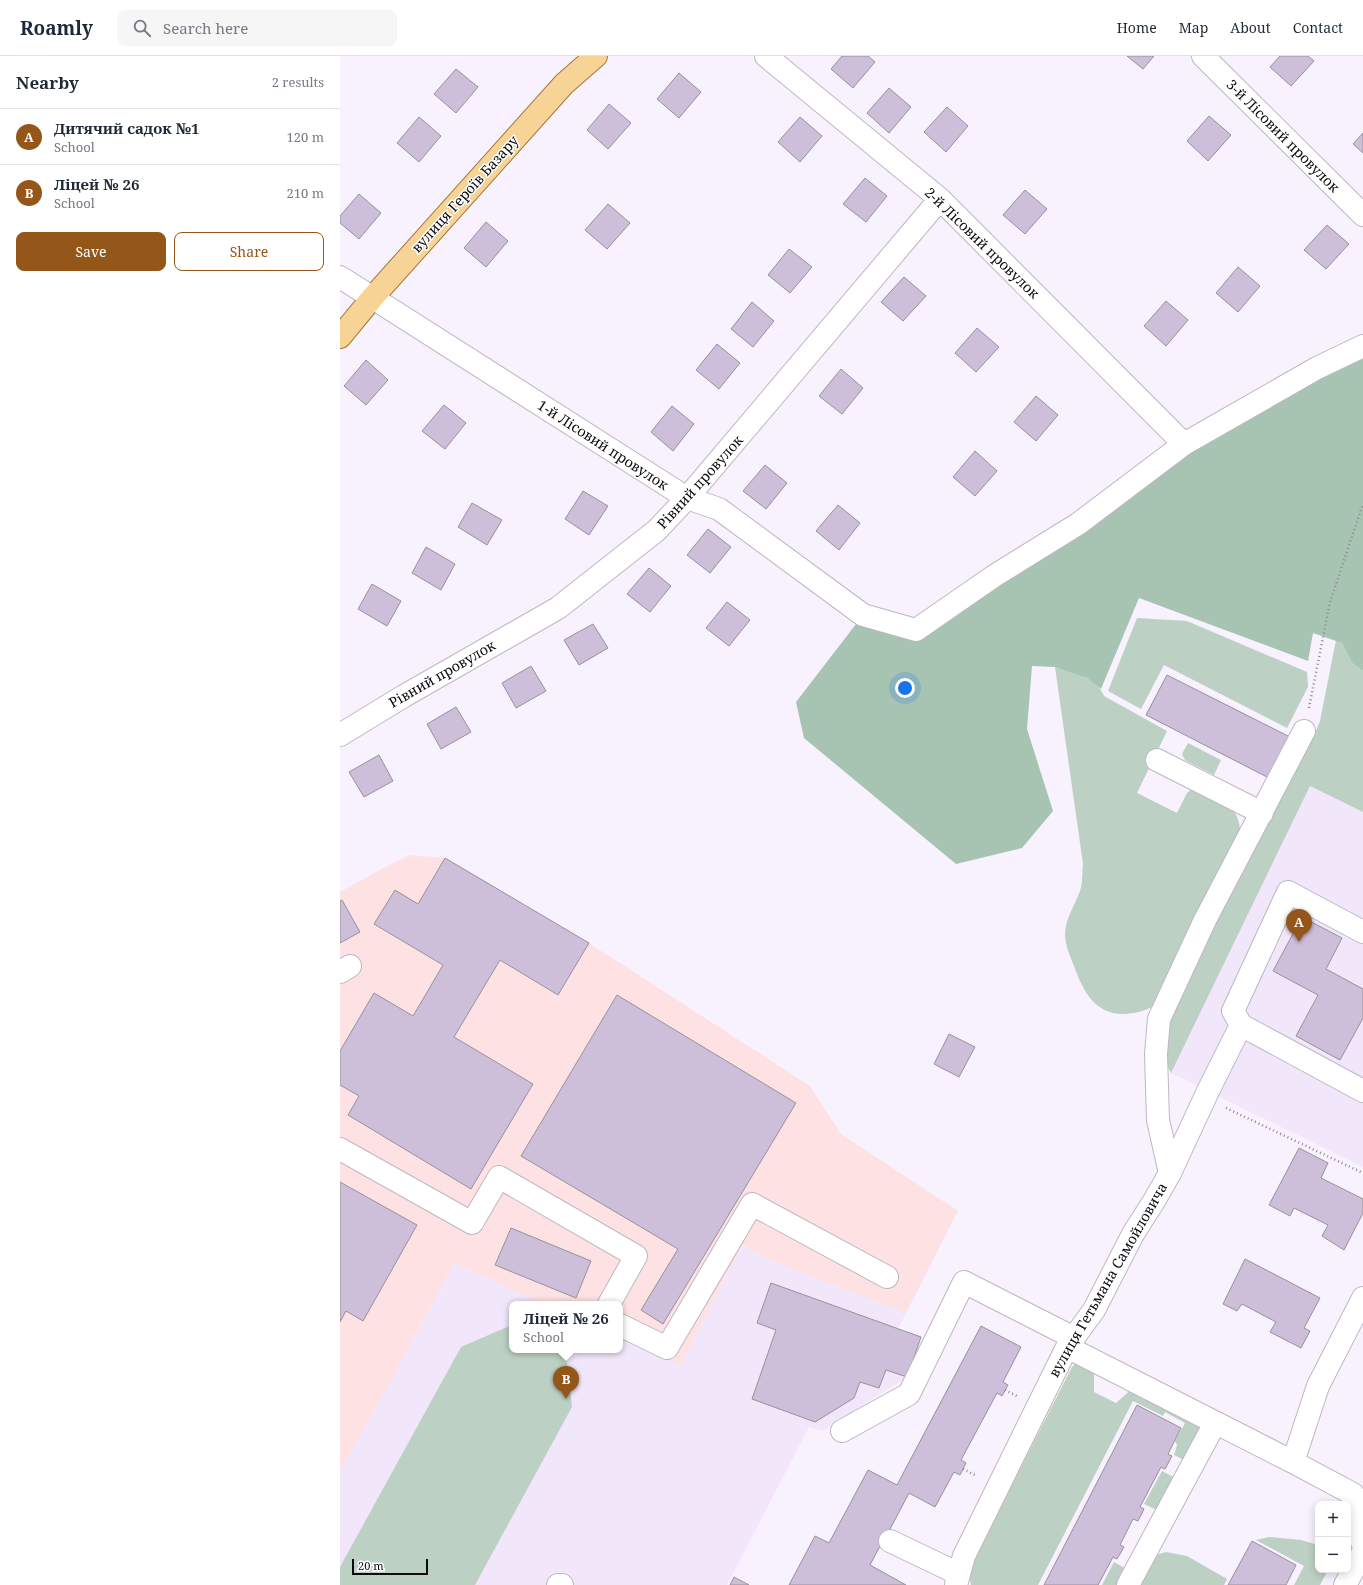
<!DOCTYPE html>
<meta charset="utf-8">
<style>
body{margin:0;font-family:"Noto Serif",serif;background:#f6f6f7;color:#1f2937}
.controls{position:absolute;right:12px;bottom:12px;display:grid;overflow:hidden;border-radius:8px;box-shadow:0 2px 10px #0003}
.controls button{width:36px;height:36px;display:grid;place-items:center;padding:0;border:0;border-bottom:1px solid #e0e1e3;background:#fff;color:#1f2937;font:20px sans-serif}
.scale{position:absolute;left:12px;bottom:10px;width:76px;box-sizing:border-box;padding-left:4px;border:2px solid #0d0b0f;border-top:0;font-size:11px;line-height:14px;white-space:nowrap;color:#0d0b0f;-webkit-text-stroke:3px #fff;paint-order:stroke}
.you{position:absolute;left:565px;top:632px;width:14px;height:14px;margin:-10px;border:3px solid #fff;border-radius:50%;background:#1a73e8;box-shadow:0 0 0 6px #1a73e833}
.badge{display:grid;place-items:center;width:26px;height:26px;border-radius:50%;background:#945719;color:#fff;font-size:13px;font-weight:700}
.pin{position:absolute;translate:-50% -33px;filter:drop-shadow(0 1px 2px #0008)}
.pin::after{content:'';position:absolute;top:21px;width:14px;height:12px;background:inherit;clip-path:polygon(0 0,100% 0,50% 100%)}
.popup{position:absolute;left:169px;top:1245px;width:114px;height:52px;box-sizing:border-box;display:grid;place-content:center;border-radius:8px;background:#fff;filter:drop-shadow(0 1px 3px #0005);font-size:13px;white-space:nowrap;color:#747a83}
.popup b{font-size:15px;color:#1f2937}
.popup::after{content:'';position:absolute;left:50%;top:100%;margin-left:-8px;border:8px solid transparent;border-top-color:#fff}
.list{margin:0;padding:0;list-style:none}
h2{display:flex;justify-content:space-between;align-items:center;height:52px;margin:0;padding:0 16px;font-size:17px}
h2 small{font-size:13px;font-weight:400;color:#747a83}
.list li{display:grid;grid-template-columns:26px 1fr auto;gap:12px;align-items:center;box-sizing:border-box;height:56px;padding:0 16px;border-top:1px solid #e0e1e3}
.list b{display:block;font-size:15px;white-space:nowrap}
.list p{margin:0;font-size:13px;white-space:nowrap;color:#747a83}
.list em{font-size:13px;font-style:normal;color:#747a83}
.actions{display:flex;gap:8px;padding:12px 16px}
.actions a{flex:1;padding:9px 0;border:1px solid #945719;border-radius:8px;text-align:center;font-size:14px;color:#945719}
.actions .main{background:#945719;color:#fff}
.icon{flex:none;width:22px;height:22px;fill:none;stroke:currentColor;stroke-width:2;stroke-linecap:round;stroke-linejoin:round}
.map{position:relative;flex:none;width:1023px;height:1529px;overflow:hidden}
header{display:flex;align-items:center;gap:24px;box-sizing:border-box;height:56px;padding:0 20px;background:#fff;border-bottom:1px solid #e0e1e3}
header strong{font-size:19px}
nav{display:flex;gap:22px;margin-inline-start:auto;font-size:14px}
.search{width:280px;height:36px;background:#f6f6f7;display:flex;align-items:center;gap:10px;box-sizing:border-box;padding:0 14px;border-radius:8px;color:#747a83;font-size:15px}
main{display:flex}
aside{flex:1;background:#fff}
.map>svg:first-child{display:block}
.built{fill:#f1e6fa}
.industrial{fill:#fee2e3}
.green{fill:#bcd0c3}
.forest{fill:#a7c4b2}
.building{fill:#cdbed9;stroke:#97919c}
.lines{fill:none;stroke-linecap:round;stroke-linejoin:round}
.minor-casing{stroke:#bdb7c3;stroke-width:24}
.major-casing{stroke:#a27a39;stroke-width:24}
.path{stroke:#8c8790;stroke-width:2.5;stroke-dasharray:1 3;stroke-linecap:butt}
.minor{stroke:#fff;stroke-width:22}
.major{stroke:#f7d395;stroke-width:22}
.labels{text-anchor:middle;stroke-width:3;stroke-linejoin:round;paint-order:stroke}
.street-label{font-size:14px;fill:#0d0b0f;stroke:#fff}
</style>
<header>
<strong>Roamly</strong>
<div class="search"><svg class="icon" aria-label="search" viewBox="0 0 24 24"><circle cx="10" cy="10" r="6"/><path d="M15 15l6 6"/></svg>Search here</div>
<nav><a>Home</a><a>Map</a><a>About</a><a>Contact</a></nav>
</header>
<main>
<aside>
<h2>Nearby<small>2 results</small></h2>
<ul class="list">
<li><span class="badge">A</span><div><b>Дитячий садок №1</b><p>School</p></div><em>120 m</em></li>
<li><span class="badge">B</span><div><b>Ліцей № 26</b><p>School</p></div><em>210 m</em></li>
</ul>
<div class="actions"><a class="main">Save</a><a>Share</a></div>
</aside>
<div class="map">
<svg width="1023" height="1529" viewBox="0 0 1023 1529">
<rect width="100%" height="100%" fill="#f8f1fe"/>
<path class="built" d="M970,730L1023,756V1111L831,1017Z
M402,1189L437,1207L566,1257L558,1273L581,1281L567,1321L482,1375L469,1371L387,1529H0V1414L56,1316L114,1207L203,1248H172V1294H280V1281L341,1309Z"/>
<path class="industrial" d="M70,799L105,802L249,887L470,1030L501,1078L618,1155L566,1257L437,1207L402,1189L341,1309L280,1281V1248H203L114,1207L56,1316L0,1414V836L47,810Z"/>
<path class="green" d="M797,562L847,565L967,616L968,631L947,672L824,609L801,653L768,635Z
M996,584L1002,587L1012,607L1023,615V756L970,730L831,1017L825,1006L831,952L974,680L980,665Z
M715,611C734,617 756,621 764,640L827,675L797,737L837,757L847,737L853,732C876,743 902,748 900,779L816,948C806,955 797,957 785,958C755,959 743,935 734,910C730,900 725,889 725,878C725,863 735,849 740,835C743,827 742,816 743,808Z
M848,687L881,704L874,719L845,704L842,698Z
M172,1269V1294H220L226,1297L232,1351L135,1529H0V1511L121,1291Z
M739,1306L754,1317V1336L776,1347L794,1331L866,1369L846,1405L834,1399L837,1389L835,1385L845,1367L825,1356L823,1360L793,1345L698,1529H631L630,1524L632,1508L732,1311L735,1308Z
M822,1415L837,1423L819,1455L804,1448Z
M929,1481L961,1484L978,1489V1514H988L980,1529H954L964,1510L916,1484Z
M826,1496L847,1500L887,1523L884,1529H797L812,1500Z
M774,1506L788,1514L780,1529H762Z"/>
<path class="forest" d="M1023,290V615L1012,607L1002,587L973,577L968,605L799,542L761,633L747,622L715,611L692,610L687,673L713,755L682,792L616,808L464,682L456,646L523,559L576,574L844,388Z"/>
<path class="building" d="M502,0H528L535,6L513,32L491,13Z
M787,0H814L803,13Z
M940,0H968L974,5L951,30L930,11Z
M116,13L138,31L116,57L94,38Z
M339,17L361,36L339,62L317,43Z
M549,32L571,51L549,77L527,57Z
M269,48L291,67L268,93L247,74Z
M607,51L628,70L606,96L584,76Z
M869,60L891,79L868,105L847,85Z
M79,61L101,80L79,106L57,87Z
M460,61L482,80L460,106L438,86Z
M1023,77V97L1013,88Z
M525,122L547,140L526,166L503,148Z
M685,134L707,153L685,178L663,159Z
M19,138L41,157L19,183L0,167V160Z
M268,148L290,167L267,193L245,174Z
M146,166L168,185L146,211L124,192Z
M987,169L1009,188L986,213L964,194Z
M449,193L472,211L450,237L428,219Z
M898,211L920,230L898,256L876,237Z
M564,221L586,240L563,265L541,246Z
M826,245L848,264L826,290L804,270Z
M412,246L434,265L413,291L391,273Z
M637,272L659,291L636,316L615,297Z
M377,288L400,307L379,333L356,314Z
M26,304L48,324L26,349L4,330Z
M501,313L523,332L502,358L479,340Z
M696,340L718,359L696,385L674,366Z
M104,349L126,367L105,393L82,375Z
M332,350L354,368L333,395L311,376Z
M635,395L657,415L635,440L613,421Z
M425,409L447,427L426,453L403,435Z
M243,435L268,450L249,479L225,463Z
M132,447L162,464L147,489L118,471Z
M498,449L520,467L499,494L476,475Z
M368,473L391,491L370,517L347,499Z
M86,491L115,508L101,534L72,517Z
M309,512L331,530L310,556L287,538Z
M32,528L61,545L47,570L18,553Z
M387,546L410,564L389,590L366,572Z
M253,568L268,592L239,609L224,584Z
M191,610L206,635L176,652L162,627Z
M827,619L950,681L929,722L806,659Z
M116,651L131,676L101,693L87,668Z
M39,699L53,725L24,741L9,716Z
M105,802L249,887L218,939L160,904L114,981L193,1028L131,1133L8,1059L19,1040L0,1029V995L34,937L73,960L103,909L34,868L55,834L78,848Z
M2,844L20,876L0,887V845Z
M962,861L1002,882L986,913L1023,933V962L1000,1004L956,980L978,939L933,915Z
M277,939L456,1047L323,1268L301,1254L338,1193L181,1100Z
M609,978L635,991L619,1021L594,1008Z
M959,1092L988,1107L981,1122L1023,1143V1157L1004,1194L982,1180L988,1169L954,1152L950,1160L929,1149Z
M0,1126L77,1169L23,1265L6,1255L0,1266Z
M171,1172L251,1205L236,1242L155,1209Z
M905,1203L980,1242L964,1272L970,1275L961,1292L930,1276L936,1266L902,1248L897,1255L883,1248Z
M431,1227L581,1281L567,1321L546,1314L539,1332L520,1326L514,1342L475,1366L412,1343L436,1274L417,1267Z
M641,1270L681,1291L663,1326L668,1329L662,1340L657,1337L621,1404L626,1407L620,1419L614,1416L595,1451L569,1437L549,1475L546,1493L540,1490L530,1509L566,1529H449L475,1480L489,1487L528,1414L557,1429Z
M797,1349L841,1372L828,1398L832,1400L825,1413L821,1411L800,1451L804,1453L798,1465L793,1463L780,1489L784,1491L780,1498L777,1503L773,1501L758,1529H704Z
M912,1485L956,1509L946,1529H888Z
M394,1521L409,1529H390Z"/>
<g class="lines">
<defs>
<path id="minor" d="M426,0L600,143L844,388
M863,0L1023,159
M0,221L347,442L379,453L523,559L576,574L654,520L738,468L844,388L977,312L1023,290
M0,679L64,640L218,552L317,474L347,442L600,143
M817,704L922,757
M1023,876L948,836L893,955L901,969L1023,1035
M0,916L10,910
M0,1093L132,1167L159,1121L296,1200L269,1248
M830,1117L868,1035L901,969
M280,1269L327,1292L412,1148L547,1221
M727,1291L953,1406L1013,1438L1020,1481L1023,1489
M502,1375L569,1338L624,1226L734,1282
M953,1406L978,1330L1023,1242
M550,1485L619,1518
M218,1529H222
M616,1529L624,1500L727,1291L754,1254L793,1178L814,1145L830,1117L818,1064L816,998L819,963L865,864L964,675
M788,1529L875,1367
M1005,1529L1023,1496"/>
<path id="major" d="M0,281L33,241L224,28L256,0"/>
</defs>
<use href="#minor" class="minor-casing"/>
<use href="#major" class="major-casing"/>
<path class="path" d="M969,652L990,546L1023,448
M886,1052L1023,1117
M665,1334L677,1340
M623,1413L637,1420"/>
<use href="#minor" class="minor"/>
<use href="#major" class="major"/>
</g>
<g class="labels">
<g class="street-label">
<text transform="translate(943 80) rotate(45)" y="5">3-й Лісовий провулок</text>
<text transform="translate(125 138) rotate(-48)" y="5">вулиця Героїв Базару</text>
<text transform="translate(642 187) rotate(44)" y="5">2-й Лісовий провулок</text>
<text transform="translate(263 389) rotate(33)" y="5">1-й Лісовий провулок</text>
<text transform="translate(360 426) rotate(-48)" y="5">Рівний провулок</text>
<text transform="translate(102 618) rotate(-30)" y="5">Рівний провулок</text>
<text transform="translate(768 1224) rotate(-60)" y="5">вулиця Гетьмана Самойловича</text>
</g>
</g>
</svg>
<div class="controls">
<button>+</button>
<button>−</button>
</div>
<div class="scale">20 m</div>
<div class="you"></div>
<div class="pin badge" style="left:959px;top:886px">A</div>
<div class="pin badge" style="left:226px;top:1343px">B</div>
<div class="popup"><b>Ліцей № 26</b>School</div>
</div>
</main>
